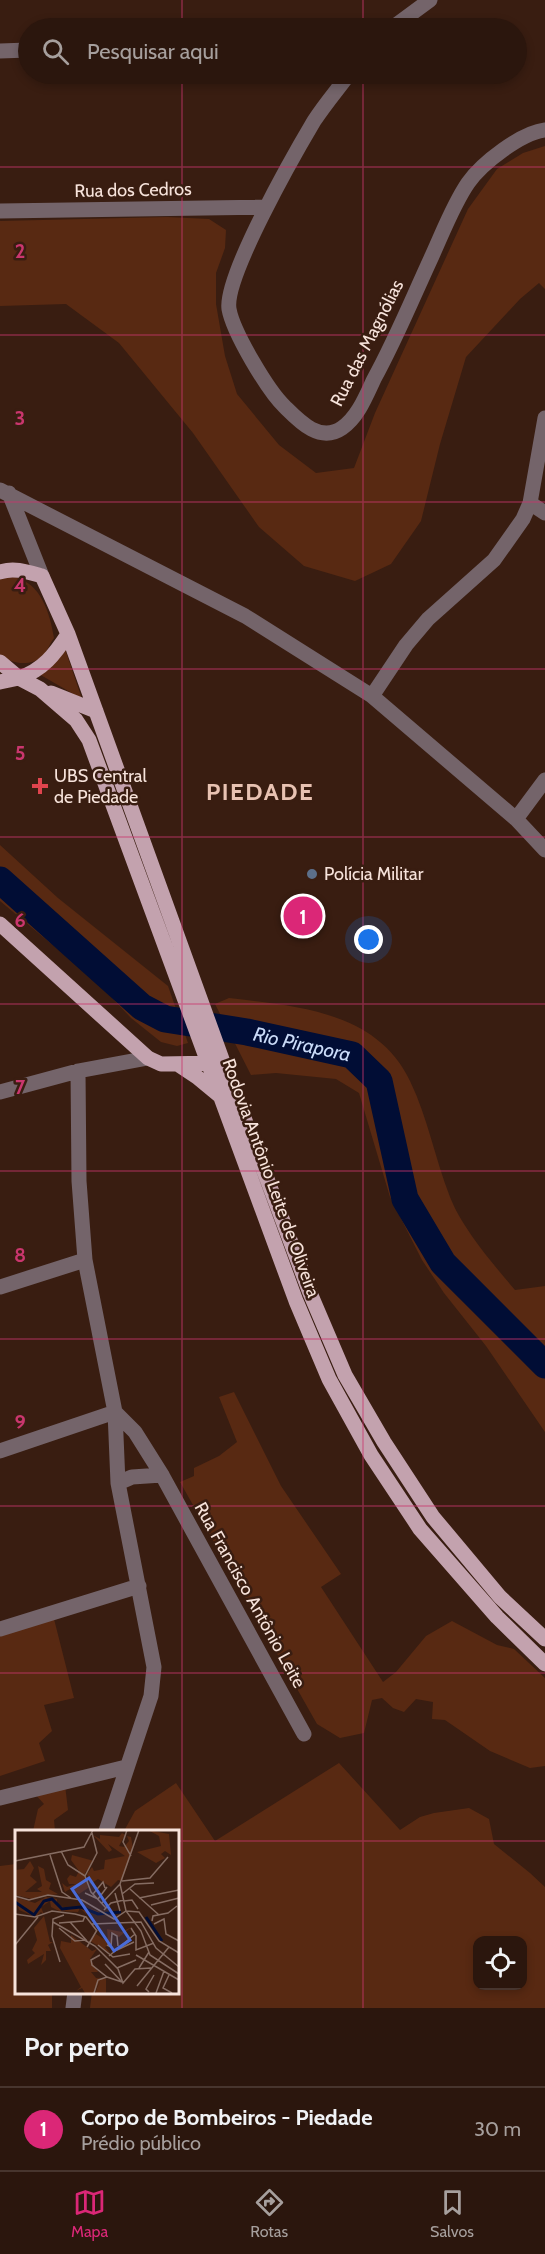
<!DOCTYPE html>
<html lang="pt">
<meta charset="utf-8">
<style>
body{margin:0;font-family:Cabin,sans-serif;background:#37231b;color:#f1f3f6}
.controls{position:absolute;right:18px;bottom:18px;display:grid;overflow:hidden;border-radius:12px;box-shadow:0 3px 9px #0003}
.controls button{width:54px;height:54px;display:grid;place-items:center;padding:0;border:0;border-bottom:2px solid #47352e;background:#2b160d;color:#f1f3f6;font:30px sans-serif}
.you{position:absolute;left:369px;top:940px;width:21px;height:21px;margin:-15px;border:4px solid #fff;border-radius:50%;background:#1a73e8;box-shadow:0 0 0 9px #1a73e833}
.badge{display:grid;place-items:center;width:39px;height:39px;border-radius:50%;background:#db2777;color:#fff;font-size:20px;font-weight:700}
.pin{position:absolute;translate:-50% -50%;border:3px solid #fff;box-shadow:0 2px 6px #0006}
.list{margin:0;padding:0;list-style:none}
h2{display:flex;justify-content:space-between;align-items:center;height:78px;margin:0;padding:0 24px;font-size:26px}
h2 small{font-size:20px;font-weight:400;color:#a69f9d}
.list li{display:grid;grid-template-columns:39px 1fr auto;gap:18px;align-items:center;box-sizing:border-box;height:84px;padding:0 24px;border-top:2px solid #47352e}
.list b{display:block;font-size:22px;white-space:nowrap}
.list p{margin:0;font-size:20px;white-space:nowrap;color:#a69f9d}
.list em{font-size:20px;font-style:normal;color:#a69f9d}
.icon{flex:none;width:33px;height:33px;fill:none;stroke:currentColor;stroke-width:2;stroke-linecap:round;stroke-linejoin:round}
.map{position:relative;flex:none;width:545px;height:2008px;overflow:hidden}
.search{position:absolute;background:#2b160d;box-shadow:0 3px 9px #0003;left:18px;right:18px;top:18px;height:66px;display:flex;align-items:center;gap:15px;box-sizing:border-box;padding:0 21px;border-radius:33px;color:#a69f9d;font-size:22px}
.sheet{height:162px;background:#2b160d}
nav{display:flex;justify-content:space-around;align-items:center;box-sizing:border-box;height:84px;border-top:2px solid #47352e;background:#2b160d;font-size:16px;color:#a69f9d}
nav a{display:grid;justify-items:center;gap:3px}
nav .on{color:#db2777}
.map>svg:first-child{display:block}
.green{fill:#582912;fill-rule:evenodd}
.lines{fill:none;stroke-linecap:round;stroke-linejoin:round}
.river{stroke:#010d35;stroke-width:27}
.minor{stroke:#74646a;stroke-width:15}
.major{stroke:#c3a2ae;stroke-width:15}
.grid{fill:none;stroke:#ca366e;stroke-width:1.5;stroke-opacity:0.55}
.health-dot{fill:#e0444e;stroke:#391d11;stroke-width:2}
.service-dot{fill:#5c6f8a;stroke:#391d11;stroke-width:2}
.labels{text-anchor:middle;stroke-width:5;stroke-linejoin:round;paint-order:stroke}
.street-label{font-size:18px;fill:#f7e3db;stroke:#391d11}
.poi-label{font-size:18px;fill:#f7e3db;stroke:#391d11;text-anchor:start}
.water-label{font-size:20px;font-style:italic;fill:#cadbf8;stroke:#391d11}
.district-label{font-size:24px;font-weight:bold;letter-spacing:1.5px;fill:#e8c2b2;stroke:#391d11}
.inset-river{fill:none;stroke:#010d35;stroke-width:3}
.inset-road{fill:none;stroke:#856c62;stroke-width:1.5}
.view{fill:#496cd9;fill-opacity:0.15;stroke:#496cd9;stroke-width:3}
.inset-edge{fill:none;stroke:#f7e3db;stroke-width:3}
.grid-label{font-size:20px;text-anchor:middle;font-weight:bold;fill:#ca366e;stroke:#391d11;stroke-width:5;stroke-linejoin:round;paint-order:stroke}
</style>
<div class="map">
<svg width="545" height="2008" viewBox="0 0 545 2008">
<rect width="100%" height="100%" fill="#391d11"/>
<path class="green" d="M545,146V289L539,283L520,299L466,357L440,444L421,521L391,564L355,581L304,566L259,527L193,433L119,343L66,304L0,306V221L167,217L209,219L226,230L225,248L216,273V304L225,356L237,394L279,445L316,473L354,468L375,413L468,209L497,169L523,153Z
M14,577C41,583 50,613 54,638C50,643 47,652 43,656C30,667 12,664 0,655V579Z
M65,649L82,699L39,674Z
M0,845L58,898L168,986L188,1043L177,1046L161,1042L131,1018L98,983L0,901Z
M229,998C296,1006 377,1011 410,1081C428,1118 435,1159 450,1197C462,1228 493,1264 515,1290L545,1286V1432L486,1346L444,1293L422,1260L390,1197L359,1093L336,1079L276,1073L251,1075L215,1004Z
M234,1392L281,1486L341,1574L321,1587L383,1682L396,1672L426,1636L452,1621L497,1645L514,1649L545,1678V1766L530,1768L490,1751L445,1720L432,1719L433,1702L416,1699L404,1712L393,1708L382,1698L372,1700L364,1733L340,1738L317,1724L180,1482L194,1476V1468L219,1456L237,1442L219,1397Z
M54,1619L74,1698L44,1705L52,1731L39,1743L45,1761L0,1776V1636Z
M339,1763L400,1830L420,1817L434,1813L469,1808L489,1819L494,1844L530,1873L545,1887V2008H90L92,1992H177V1831H124L135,1811L176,1783L215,1841ZM478,1940H522V1986H478Z
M65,1785L68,1810L54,1820L55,1831H33L38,1809L44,1804L34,1793Z
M16,1864V1992H52V2008H0V1866Z"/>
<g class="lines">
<path class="river" id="s1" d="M0,880L142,1007L165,1019L247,1032L352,1055L379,1081L405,1199L443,1263L545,1365"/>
<path class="minor" d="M392,28L430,0
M0,51L28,50
M349,74C338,89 325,104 314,121C295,153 224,277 229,309C233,332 268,391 285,407C300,422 320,443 342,428C358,417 366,396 374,379C396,339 413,297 432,256C443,232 453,205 468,183C482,163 521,133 545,130
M0,211L266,207
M0,490L245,616L372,696L516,819L545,850
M9,493L42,576
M530,503L545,513
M372,696L406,645L428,619L494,560L523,519L530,503L545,418
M516,819L545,780
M78,1071L79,1181L85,1260L115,1412L118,1483L154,1667L151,1696L106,1831
M0,1092L78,1071L148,1058
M0,1287L85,1260
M0,1451L115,1412L135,1432L162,1475L304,1734
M118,1483L132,1477L162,1475
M0,1629L139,1586
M0,1798L126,1767
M73,2008L75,1992"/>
<path class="major" d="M0,572C14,567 28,572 42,576L68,634L223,1062L310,1293L345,1375L384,1442L433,1517L500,1597L545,1639
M0,662L19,678C43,670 55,654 68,634
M0,682L19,678L40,689L76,720L89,740L296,1301L329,1379L371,1455L420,1529L497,1617L545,1664
M51,693L96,711
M0,924L148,1058L161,1064L217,1063
M179,1065L197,1077L220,1096"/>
</g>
<path class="grid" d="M182,0V28M363,0V28M182,74V2008M363,74V2008M0,167H545M0,335H545M0,502H545M0,669H545M0,837H545M0,1004H545M0,1171H545M0,1339H545M0,1506H545M0,1673H545M0,1841H16M177,1841H545"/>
<path class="health-dot" d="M37 777h6v6h6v6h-6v6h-6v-6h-6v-6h6z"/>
<circle class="service-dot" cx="312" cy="874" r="6"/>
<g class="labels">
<g class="street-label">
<text transform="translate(133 190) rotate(-1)" y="6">Rua dos Cedros</text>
<text transform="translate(367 343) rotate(-63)" y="6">Rua das Magnólias</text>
<text transform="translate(271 1178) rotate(70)" y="6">Rodovia Antônio Leite de Oliveira</text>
<text transform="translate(250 1595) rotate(61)" y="6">Rua Francisco Antônio Leite</text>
</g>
<g class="poi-label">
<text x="54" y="782">UBS Central<tspan x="54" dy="21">de Piedade</tspan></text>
<text x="324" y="880">Polícia Militar</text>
</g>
<g class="water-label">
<text dy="7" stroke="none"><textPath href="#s1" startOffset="356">Rio Pirapora</textPath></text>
</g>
<g class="district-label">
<text x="260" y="800">PIEDADE</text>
</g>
</g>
<g transform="translate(15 1830)">
<rect width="164" height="164" fill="#391d11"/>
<path d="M133,0L154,4L156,25L150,21L146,24L150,28L141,33L122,22L146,16L144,6ZM107,3L110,5L104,16L109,17L114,11L112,6L116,7L118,19L107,51L103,50L96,57L83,49L75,54L72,44L77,37L79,41L89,39L90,30L110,26L93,14L97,20L94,22L78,5L85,9V5L104,7ZM57,25L79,31L70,43L73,58L64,64L55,59L50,62L47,53L52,57L61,54H54L52,49L55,45L61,47L64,41L56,30ZM15,31L19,38L15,46L22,52L10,62H27L22,59L27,56L23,36L29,39L31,50L36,53L34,59L43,64L17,69L0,65V40L9,39ZM0,67L20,73L31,67L42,69V74L52,79L66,76L88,83L82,85L73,81L71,84L65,78L63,82L44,81L36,77L35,71L26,77L29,85L26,82L21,87L4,80ZM29,86L35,112H38L33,115L36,121H31V130L26,135L29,124L13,134L12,130L20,123L17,120L22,110L19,98ZM118,96L104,107L95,102L97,115L92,116L90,117L95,123L75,111L81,104L93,112L92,99L107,102ZM56,105L77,121L82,119L75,129L83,142H76L81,148L91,149V163H80L86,149L79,163H70L67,158L61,161L66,157L45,118L46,111L56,113Z" fill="#582912"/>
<path class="inset-river" d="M0,72L19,85L29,71L37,69L47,79L66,77L83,84L106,82M131,87L147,111"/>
<path class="inset-road" d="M112,0L108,12L116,26M124,0L105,54L111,81L126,101L135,125L164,144M46,21L53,35L70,46M35,25L47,62L56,68M0,31L69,17L78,0M70,46L82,23L77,3M70,46L76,62L91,78M107,51L135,48L153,27M115,59L144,85M70,63L83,69L92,57M100,63L105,81M78,64L88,52L90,58M107,64L120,54L139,53M0,66L14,70L33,65L67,70L99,89L111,81L124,82L144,111L164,123M124,68L164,60M109,71L117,70L123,79M87,73L105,54M136,75L164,68M89,80L96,73L109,70M0,84L20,87L37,81L60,84L71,87L82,101M137,91L138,86L153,83L162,76M38,92L80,116L103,139L108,153L120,139L136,138M55,92L72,111M44,93L68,91L70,86M77,94L126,92L141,118L164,137M139,94L149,89L151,104L164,111M44,98L60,111L70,110M116,98L121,106V120L139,113M0,115L23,87M83,115L98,127L115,124M92,115L96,117L97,103L102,106L103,116M72,117L82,100M102,120L119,112M85,125L76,130L77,135L92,147L107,152M121,125L164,150M94,126L120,104M45,132L37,106L38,89L49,85M90,134L106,151M102,138L121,130M124,138L134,122M154,145L148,158L157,163M122,156L154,117M134,162L131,159L139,145M79,163L83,150L92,147M141,163L149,141"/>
<path class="view" d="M74,48L115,110L99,121L57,59Z"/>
<rect width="164" height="164" class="inset-edge"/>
</g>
<g class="grid-label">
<text x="20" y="258">2</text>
<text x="20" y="425">3</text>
<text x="20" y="592">4</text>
<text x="20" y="760">5</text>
<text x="20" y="927">6</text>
<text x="20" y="1094">7</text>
<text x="20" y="1262">8</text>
<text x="20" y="1429">9</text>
</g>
</svg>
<div class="controls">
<button><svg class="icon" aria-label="locate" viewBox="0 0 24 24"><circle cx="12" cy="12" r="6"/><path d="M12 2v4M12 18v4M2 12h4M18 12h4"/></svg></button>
</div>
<div class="you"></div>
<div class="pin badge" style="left:303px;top:916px">1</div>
<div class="search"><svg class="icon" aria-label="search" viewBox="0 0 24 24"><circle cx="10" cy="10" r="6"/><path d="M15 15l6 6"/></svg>Pesquisar aqui</div>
</div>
<section class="sheet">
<h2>Por perto<small></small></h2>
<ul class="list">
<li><span class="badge">1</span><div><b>Corpo de Bombeiros - Piedade</b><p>Prédio público</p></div><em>30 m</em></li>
</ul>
</section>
<nav>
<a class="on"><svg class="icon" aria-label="map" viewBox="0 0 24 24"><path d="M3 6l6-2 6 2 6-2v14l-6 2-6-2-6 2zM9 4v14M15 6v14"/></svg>Mapa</a>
<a><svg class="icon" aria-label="directions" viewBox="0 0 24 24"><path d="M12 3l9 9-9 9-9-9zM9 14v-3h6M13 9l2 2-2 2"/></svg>Rotas</a>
<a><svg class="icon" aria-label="saved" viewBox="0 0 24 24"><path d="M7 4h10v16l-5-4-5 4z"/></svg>Salvos</a>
</nav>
